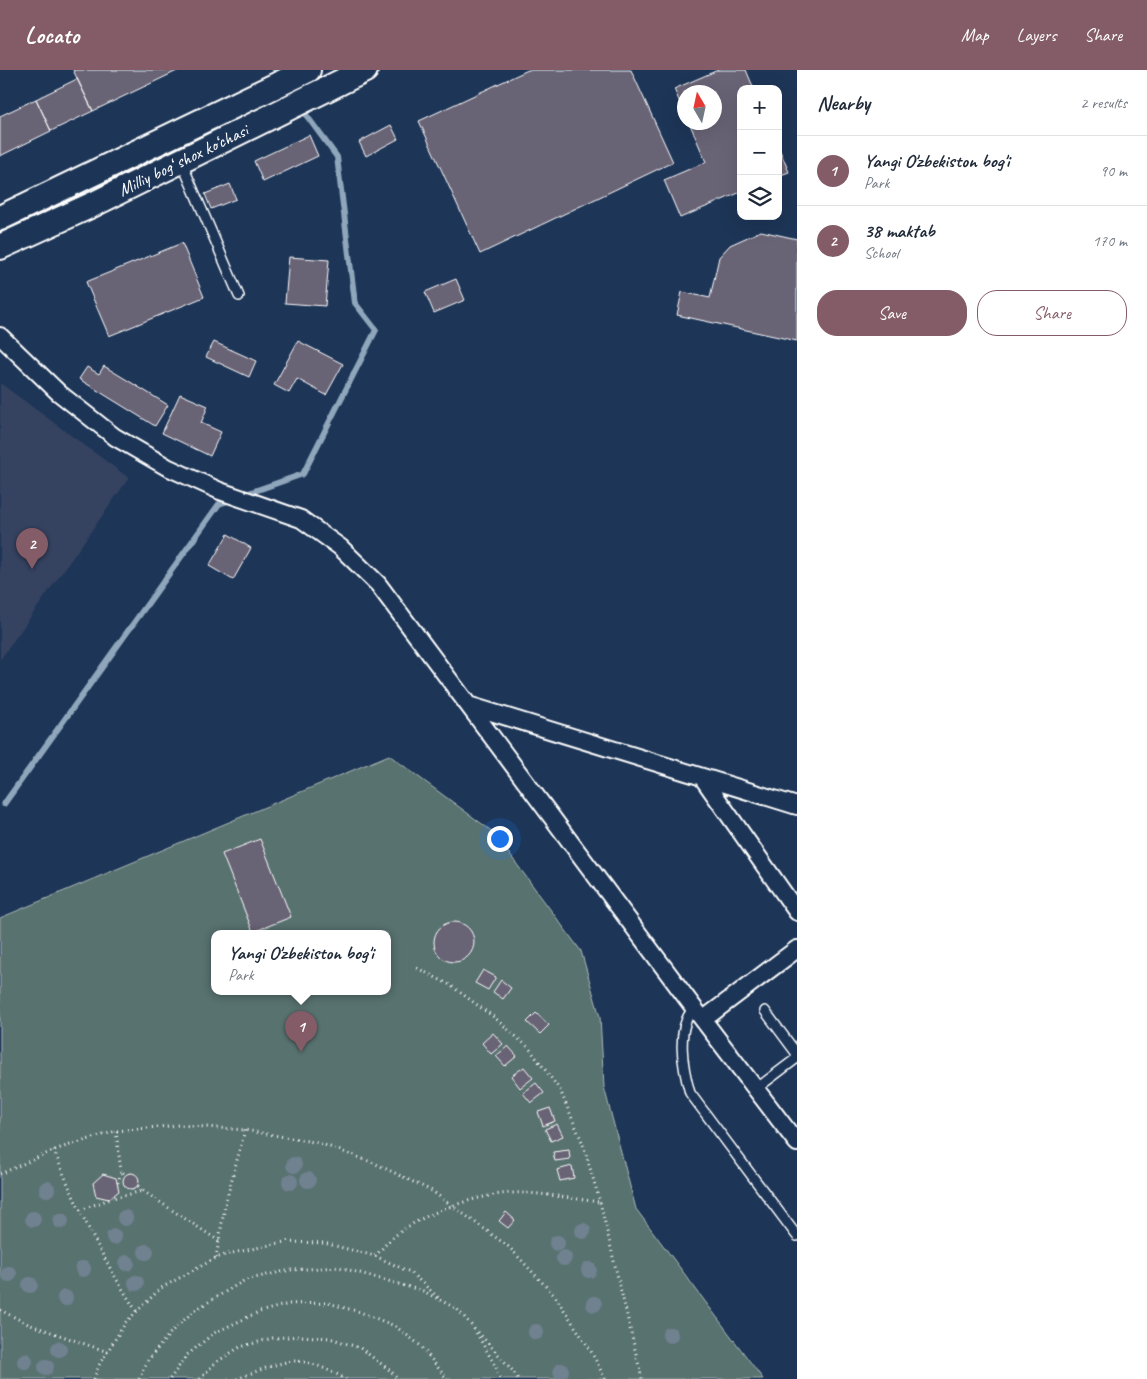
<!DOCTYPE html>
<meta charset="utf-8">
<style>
body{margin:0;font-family:Caveat,sans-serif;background:#f6f6f7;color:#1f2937}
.controls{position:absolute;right:15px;top:15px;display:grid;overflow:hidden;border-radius:10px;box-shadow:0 5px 20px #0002}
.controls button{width:45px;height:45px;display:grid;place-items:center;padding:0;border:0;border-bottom:1px solid #e0e1e3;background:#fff;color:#1f2937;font:25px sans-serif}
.compass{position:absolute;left:677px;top:15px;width:45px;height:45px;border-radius:50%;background:#fff;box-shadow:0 5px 20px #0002;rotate:351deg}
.you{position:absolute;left:499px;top:768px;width:18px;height:18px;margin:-12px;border:4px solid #fff;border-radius:50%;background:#1a73e8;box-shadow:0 0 0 8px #1a73e833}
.badge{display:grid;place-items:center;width:32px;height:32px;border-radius:50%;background:#845c67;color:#fff;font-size:16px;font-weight:700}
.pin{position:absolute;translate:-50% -41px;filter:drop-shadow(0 1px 2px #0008)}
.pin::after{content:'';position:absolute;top:26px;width:18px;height:15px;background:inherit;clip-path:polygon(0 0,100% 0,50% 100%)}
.popup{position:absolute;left:211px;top:860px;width:180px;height:65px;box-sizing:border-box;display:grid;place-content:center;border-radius:10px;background:#fff;filter:drop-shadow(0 1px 4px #0005);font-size:16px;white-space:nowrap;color:#747a83}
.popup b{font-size:19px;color:#1f2937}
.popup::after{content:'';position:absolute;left:50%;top:100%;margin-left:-10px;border:10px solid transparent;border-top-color:#fff}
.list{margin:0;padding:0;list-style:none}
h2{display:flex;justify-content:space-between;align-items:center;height:65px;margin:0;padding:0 20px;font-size:21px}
h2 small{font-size:16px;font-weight:400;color:#747a83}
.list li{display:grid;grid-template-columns:32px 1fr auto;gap:15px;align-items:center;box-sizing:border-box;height:70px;padding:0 20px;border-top:1px solid #e0e1e3}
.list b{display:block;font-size:19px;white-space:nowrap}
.list p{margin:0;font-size:16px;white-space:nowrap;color:#747a83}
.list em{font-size:16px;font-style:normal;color:#747a83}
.actions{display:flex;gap:10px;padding:15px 20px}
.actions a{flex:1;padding:11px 0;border:1px solid #845c67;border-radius:20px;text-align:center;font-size:18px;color:#845c67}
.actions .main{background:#845c67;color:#fff}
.icon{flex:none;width:28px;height:28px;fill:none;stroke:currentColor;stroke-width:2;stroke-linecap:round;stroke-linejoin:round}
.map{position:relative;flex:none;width:797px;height:1309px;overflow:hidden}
header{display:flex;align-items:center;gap:30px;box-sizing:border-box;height:70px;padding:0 25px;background:#845c67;color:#fff}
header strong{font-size:24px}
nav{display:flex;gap:28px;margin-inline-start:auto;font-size:18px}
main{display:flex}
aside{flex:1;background:#fff}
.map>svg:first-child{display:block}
.built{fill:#344360}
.green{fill:#58726f;stroke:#acb8b7;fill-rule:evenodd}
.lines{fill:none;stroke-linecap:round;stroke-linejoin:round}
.stream{stroke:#8fa6bb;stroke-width:6}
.building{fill:#696476;stroke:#fff}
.lane-casing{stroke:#fff;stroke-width:12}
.street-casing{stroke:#fff;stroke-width:20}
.secondary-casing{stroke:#fff;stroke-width:28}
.path{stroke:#fff;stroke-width:3;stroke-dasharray:1 4;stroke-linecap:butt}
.lane{stroke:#1d3557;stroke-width:9}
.street{stroke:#1d3557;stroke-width:16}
.secondary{stroke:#1d3557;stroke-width:24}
.tree{fill:#708190}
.labels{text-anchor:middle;stroke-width:5;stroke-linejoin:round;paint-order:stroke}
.street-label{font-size:18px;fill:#fff;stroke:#1d3557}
</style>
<header>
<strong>Locato</strong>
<nav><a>Map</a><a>Layers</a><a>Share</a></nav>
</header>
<main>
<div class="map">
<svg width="797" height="1309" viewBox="0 0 797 1309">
<rect width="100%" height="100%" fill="#1d3557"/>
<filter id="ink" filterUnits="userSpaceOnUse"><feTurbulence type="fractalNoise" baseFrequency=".02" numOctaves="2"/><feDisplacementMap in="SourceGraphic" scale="10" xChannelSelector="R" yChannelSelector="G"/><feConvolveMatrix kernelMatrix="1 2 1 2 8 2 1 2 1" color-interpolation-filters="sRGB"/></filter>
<g filter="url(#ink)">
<path class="built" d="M0,313L129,408L0,590Z"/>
<path class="green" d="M389,685L493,762L581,881L600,947L604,1017L636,1139L763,1309H0V848ZM215,863H387V921H215Z"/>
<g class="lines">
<path class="stream" d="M275,0L295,30
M243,425L303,404L376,260L355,233L337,87L301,38
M4,734L219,434L234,429"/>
</g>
<path class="building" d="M73,0H179L93,41Z
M528,0H631L673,92L480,184L419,51Z
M718,0H746L754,19H741V122L680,148L664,110L706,92L689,52H714V22H684V42L674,19Z
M77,9L93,41L51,61L36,29Z
M36,29L51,61L0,86V46Z
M391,55L398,69L366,86L359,72Z
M309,65L318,86L263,112L254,91Z
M778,76L789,102L778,106Z
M230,114L236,129L211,139L205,124Z
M761,161L797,169V271L677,245L682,222L710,228L719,187L730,175Z
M182,173L204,227L109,266L86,212Z
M289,187L329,190L325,236L285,233Z
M456,209L465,230L434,243L425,222Z
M298,271L343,294L326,325L297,309L289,323L274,315Z
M214,272L256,291L249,307L206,287Z
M104,296L168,335L155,356L79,309L87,297L99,304Z
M180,324L208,336L201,353L221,362L210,386L162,363Z
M228,464L251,478L233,510L209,496Z
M260,769L291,847L253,862L222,784Z
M434 872a20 20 0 1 1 40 0a20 20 0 1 1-40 0Z
M483,900L496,907L488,920L475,913Z
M501,910L511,918L503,929L493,922Z
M536,943L549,955L540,964L527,952Z
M493,963L503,974L491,984L482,973Z
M508,976L517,986L505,996L496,986Z
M524,997L533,1008L520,1018L511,1006Z
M536,1013L544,1023L531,1033L523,1023Z
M550,1038L555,1051L543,1056L538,1042Z
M557,1054L563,1066L551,1071L545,1059Z
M569,1080L570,1089L555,1091L553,1082Z
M572,1096L574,1108L560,1111L557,1100Z
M123 1111a8 8 0 1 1 16 0a8 8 0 1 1-16 0Z
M103,1104L116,1108L119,1121L109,1129L96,1126L93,1113Z
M506,1142L515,1150L508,1158L499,1151Z"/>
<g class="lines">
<defs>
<path id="lane" d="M181,91L239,226
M694,938C675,958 683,999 690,1023L797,1166
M765,941L797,984
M756,1019L797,988"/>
<path id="street" d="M0,266L59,323L115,367L167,397L220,421L301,449L340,477L378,514L694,938L797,1073
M468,635L797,736
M702,707L797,842
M704,949L797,879"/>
<path id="secondary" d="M0,148L308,0
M0,177L94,134L365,0"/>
</defs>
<use href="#lane" class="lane-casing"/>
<use href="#street" class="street-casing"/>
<use href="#secondary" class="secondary-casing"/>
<path class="path" d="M417,898L450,915L495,948L529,978L560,1020L583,1074L600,1132L642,1309
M116,1061L121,1101
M54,1080C76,1137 103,1190 137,1242
M0,1104L57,1079L116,1061L179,1055L245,1060L319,1073L374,1093L432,1121L509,1177L555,1226L591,1281L605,1309
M118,1113L121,1101L126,1105
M143,1121L219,1171
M114,1125L113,1128L143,1121L138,1116
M80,1140L113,1128
M375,1186C382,1179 388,1171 396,1165C426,1141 486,1121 524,1123C550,1124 575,1129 600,1132
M216,1188L225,1135L245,1060
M0,1240L28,1254L108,1282
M478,1262L513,1301L518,1309
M94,1309L99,1295L126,1252L161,1218L216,1188L228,1184L284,1172L324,1173L375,1186L410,1202L440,1229
M139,1309L148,1290L172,1261L195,1240L245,1210L290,1200L339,1197L423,1221L457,1239L473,1257L496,1297L500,1309
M170,1309L187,1285L214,1263L259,1242L289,1234L328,1233L360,1242L395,1256L421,1276L447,1309
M200,1309L215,1293L240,1277L273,1268L301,1266L330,1268L360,1278L392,1302L397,1309
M237,1309C252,1303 283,1290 298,1291C315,1293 331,1301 346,1309"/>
<use href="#lane" class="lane"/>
<use href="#street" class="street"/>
<use href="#secondary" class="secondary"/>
</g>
<g class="tree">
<circle cx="294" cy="1095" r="8"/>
<circle cx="308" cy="1110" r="8"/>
<circle cx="290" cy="1112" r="8"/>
<circle cx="47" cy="1119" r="8"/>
<circle cx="125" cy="1148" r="8"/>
<circle cx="33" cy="1149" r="8"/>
<circle cx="61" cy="1151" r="8"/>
<circle cx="583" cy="1161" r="8"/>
<circle cx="114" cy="1167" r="8"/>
<circle cx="557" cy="1173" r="8"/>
<circle cx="146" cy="1182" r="8"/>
<circle cx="564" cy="1188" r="8"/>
<circle cx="127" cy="1193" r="8"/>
<circle cx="83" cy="1199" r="8"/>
<circle cx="589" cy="1200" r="8"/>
<circle cx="9" cy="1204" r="8"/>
<circle cx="136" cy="1213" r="8"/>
<circle cx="30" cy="1215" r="8"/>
<circle cx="65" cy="1228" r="8"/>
<circle cx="594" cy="1234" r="8"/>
<circle cx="536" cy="1262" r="8"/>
<circle cx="670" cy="1265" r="8"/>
<circle cx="59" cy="1279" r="8"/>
<circle cx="25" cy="1291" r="8"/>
<circle cx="46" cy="1297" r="8"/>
<circle cx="561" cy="1301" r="8"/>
</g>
</g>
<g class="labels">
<g class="street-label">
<text transform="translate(183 90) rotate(-26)" y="6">Milliy bog‘ shox ko‘chasi</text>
</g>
</g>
</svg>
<div class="controls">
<button>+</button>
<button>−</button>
<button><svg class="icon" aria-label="layers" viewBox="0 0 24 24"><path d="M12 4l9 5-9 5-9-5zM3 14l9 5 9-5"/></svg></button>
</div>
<svg class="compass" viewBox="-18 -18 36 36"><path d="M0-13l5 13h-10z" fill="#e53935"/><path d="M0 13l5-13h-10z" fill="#747a83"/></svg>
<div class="you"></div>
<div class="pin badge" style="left:301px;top:982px">1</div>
<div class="popup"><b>Yangi O'zbekiston bog'i</b>Park</div>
<div class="pin badge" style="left:32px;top:499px">2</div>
</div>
<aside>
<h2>Nearby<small>2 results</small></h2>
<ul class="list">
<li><span class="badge">1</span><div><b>Yangi O'zbekiston bog'i</b><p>Park</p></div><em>90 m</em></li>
<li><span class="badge">2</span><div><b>38 maktab</b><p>School</p></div><em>170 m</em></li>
</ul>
<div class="actions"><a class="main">Save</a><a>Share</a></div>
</aside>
</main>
